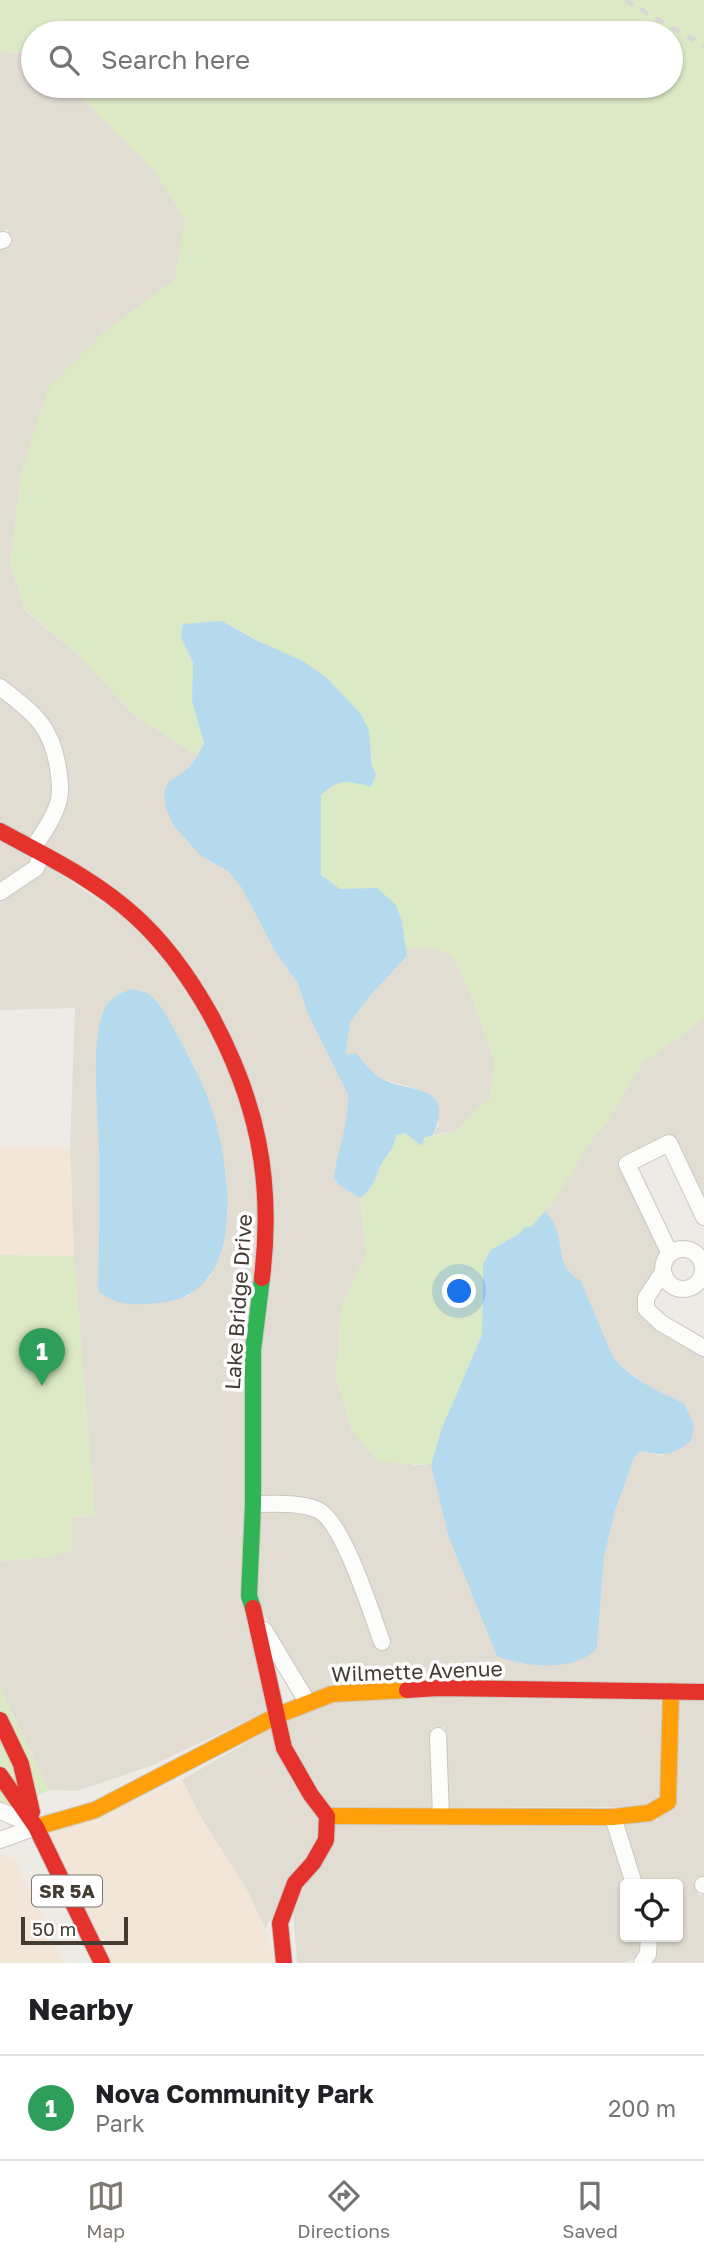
<!DOCTYPE html>
<style>
body{margin:0;font-family:"Golos Text",sans-serif;background:#f2f2f2;color:#202124}
.controls{position:absolute;right:21px;bottom:21px;display:grid;overflow:hidden;border-radius:7px;box-shadow:0 2px 5px #0004}
.controls button{width:63px;height:63px;display:grid;place-items:center;padding:0;border:0;border-bottom:2px solid #e0e0e0;background:#fff;color:#202124;font:35px sans-serif}
.scale{position:absolute;left:21px;bottom:18px;width:107px;box-sizing:border-box;padding-left:7px;border:4px solid #433c33;border-top:0;font-size:19px;line-height:24px;white-space:nowrap;color:#433c33;-webkit-text-stroke:5px #fff;paint-order:stroke}
.you{position:absolute;left:460px;top:1292px;width:24px;height:24px;margin:-18px;border:5px solid #fff;border-radius:50%;background:#1a73e8;box-shadow:0 0 0 10px #1a73e833}
.badge{display:grid;place-items:center;width:46px;height:46px;border-radius:50%;background:#7f7972;color:#fff;font-size:23px;font-weight:700}
.pin{position:absolute;translate:-50% -58px;filter:drop-shadow(0 2px 4px #0008)}
.pin::after{content:'';position:absolute;top:37px;width:24px;height:21px;background:inherit;clip-path:polygon(0 0,100% 0,50% 100%)}
.list{margin:0;padding:0;list-style:none}
h2{display:flex;justify-content:space-between;align-items:center;height:91px;margin:0;padding:0 28px;font-size:30px}
h2 small{font-size:23px;font-weight:400;color:#757577}
.list li{display:grid;grid-template-columns:46px 1fr auto;gap:21px;align-items:center;box-sizing:border-box;height:105px;padding:0 28px;border-top:2px solid #e0e0e0}
.list b{display:block;font-size:26px;white-space:nowrap}
.list p{margin:0;font-size:23px;white-space:nowrap;color:#757577}
.list em{font-size:23px;font-style:normal;color:#757577}
.icon{flex:none;width:38px;height:38px;fill:none;stroke:currentColor;stroke-width:2;stroke-linecap:round;stroke-linejoin:round}
.map{position:relative;flex:none;width:704px;height:1963px;overflow:hidden}
.search{position:absolute;background:#fff;box-shadow:0 2px 5px #0004;left:21px;right:21px;top:21px;height:77px;display:flex;align-items:center;gap:18px;box-sizing:border-box;padding:0 24px;border-radius:38px;color:#757577;font-size:26px}
.sheet{height:196px;background:#fff}
nav{display:flex;justify-content:space-around;align-items:center;box-sizing:border-box;height:98px;border-top:2px solid #e0e0e0;background:#fff;font-size:19px;color:#757577}
nav a{display:grid;justify-items:center;gap:4px}
nav .on{color:#7f7972}
.map>svg:first-child{display:block}
.residential{fill:#e2ddd3;fill-rule:evenodd}
.commercial{fill:#f1e6d8}
.green{fill:#dce9c5}
.water{fill:#b5daed}
.lines{fill:none;stroke-linecap:round;stroke-linejoin:round}
.street-casing{stroke:#cac7c2;stroke-width:18}
.fast-casing{stroke:#cdc8bd;stroke-width:18}
.slow-casing{stroke:#cdc8bd;stroke-width:18}
.jam-casing{stroke:#cdc8bd;stroke-width:18}
.street{stroke:#fcfcfb;stroke-width:16}
.fast{stroke:#30b455;stroke-width:16}
.slow{stroke:#ff9f0a;stroke-width:16}
.jam{stroke:#e5322d;stroke-width:16}
.rail{stroke:#d8d7d7;stroke-width:4.5;stroke-dasharray:9 9;stroke-linecap:butt}
.labels{text-anchor:middle;stroke-width:7;stroke-linejoin:round;paint-order:stroke}
.shield{fill:#fff;stroke:#7b7670;stroke-width:2}
.shield-label{font-size:19px;font-weight:bold;fill:#433c33}
.street-label{font-size:21px;fill:#433c33;stroke:#fff}
</style>
<div class="map">
<svg width="704" height="1963" viewBox="0 0 704 1963">
<rect width="100%" height="100%" fill="#eeebe6"/>
<path class="residential" d="M0,52L25,53L33,59V86H70L154,170L185,219L176,279L103,333L22,469L10,565L26,611L81,657L134,715L198,756L182,775L169,781L201,856L228,871L243,888L275,951L298,984L308,1014L348,1095L349,1109L343,1143L335,1168L339,1185L360,1198L366,1255L342,1305L336,1375L351,1429L414,1465H431L448,1535L597,1648L604,1557L615,1511L634,1458L640,1451L662,1456L693,1425L684,1403L650,1387L620,1366L613,1357L581,1281L571,1276L559,1254L554,1224L545,1211L595,1135L607,1122L643,1061L685,1034L704,1016V1199L675,1139L666,1135L624,1156L620,1168L662,1252L639,1310L642,1316L657,1330L704,1357V1683L311,1693L264,1614L256,1595L260,1512H287L317,1518L325,1527L343,1559L379,1652L392,1646L356,1552L335,1515L321,1502L289,1496H261V1350L274,1194L206,992L44,846L66,770L61,742L53,725L39,708L0,677V250L12,244L7,229L0,232Z
M0,697L30,722L47,746L53,789L52,801L31,838L0,822Z
M0,840L32,858L30,863L0,882Z
M46,865L129,920L160,952L194,1001L239,1094L259,1194L246,1504L269,1710L151,1766L77,1791L49,1790L0,1687V1561L50,1557L71,1517L95,1516L74,1256L70,1147L75,1008L0,1010V901L40,875ZM161,1007L194,1065L216,1125L226,1172L228,1210L224,1242L211,1276L188,1296L145,1304L98,1290L100,1178L97,1059Z
M428,947L440,949L452,955L470,992L494,1060L491,1099L457,1131L433,1135L439,1124L420,1090L380,1078L346,1054L350,1022L370,996L407,956L406,948Z
M438,1696L664,1700L661,1797L646,1807H448L445,1727L431,1728L433,1807H330L291,1745L286,1720L333,1702Z
M678,1700H704V1876L694,1881L699,1896L704,1894V1963H651L656,1937H678V1884H642L623,1825L658,1820Z
M273,1727L319,1819L318,1837L265,1929L247,1890L202,1819L182,1780Z
M334,1824L608,1825L626,1884L625,1937H642L641,1951L636,1958L624,1963H297L293,1911Z"/>
<path class="commercial" d="M0,1147H70L74,1256L0,1255Z
M182,1780L202,1819L247,1890L265,1928L276,1963H110L47,1832L104,1814Z
M0,1854L14,1858L64,1963H0Z"/>
<path class="green" d="M0,0H704V1016L685,1034L643,1061L607,1122L595,1135L552,1204L531,1227H525L520,1233L491,1250L482,1289V1335L441,1430L431,1465L378,1462L351,1429L336,1375L342,1305L366,1255L360,1198C374,1188 374,1179 381,1165C388,1152 394,1152 396,1135L404,1133L422,1145L424,1138L457,1131L475,1110L490,1099L494,1060L470,992L452,955L440,949L406,948L402,921L340,889L321,875V795C340,777 348,781 372,787L376,775L372,766V751L342,694L326,677L222,621L181,637L193,663L192,701L204,743L198,756L134,715L81,657L26,610L10,565L22,469L49,387L103,333L175,279L185,219L154,170L70,86H671V33H33V59L25,53L0,52Z
M0,1255L74,1256L95,1516L72,1517V1550L50,1557L0,1561Z
M0,1687L49,1790L4,1812L0,1811Z"/>
<path class="water" d="M222,621L258,641L301,660L326,677L360,713L369,730L372,766L376,775L371,787C348,781 340,777 321,795V875L340,889L377,888L396,905L402,921L407,956L370,996L350,1022L346,1054L356,1053C363,1061 370,1071 379,1077C406,1095 457,1080 433,1135L424,1138L422,1146L405,1133L396,1135C394,1151 388,1152 381,1165C374,1179 374,1188 360,1198L339,1185L334,1178C337,1149 349,1126 348,1095L308,1014L298,984L275,951L242,888L228,871L201,856L173,825L165,805L164,792L169,781C187,773 196,760 204,743L192,701L193,663L181,637L183,624Z
M133,989C138,991 144,991 148,994C163,1004 170,1023 179,1038C194,1065 209,1096 217,1126C232,1186 244,1296 158,1303C133,1305 119,1307 98,1291C99,1242 100,1193 99,1145C98,1108 90,1043 104,1010C109,998 121,992 133,989Z
M545,1211C549,1216 553,1221 555,1226C564,1248 556,1267 581,1281L613,1357C630,1379 660,1392 684,1403L694,1425L691,1441C671,1456 665,1456 640,1451L634,1458L615,1511L604,1557L597,1648C574,1673 525,1667 497,1656L448,1535L431,1465L441,1430L482,1335L483,1264L491,1250L520,1233L525,1227H531Z"/>
<g class="lines">
<defs>
<path id="street" d="M0,241L3,240
M0,687C33,713 51,724 58,768C60,780 62,794 57,806C52,821 42,835 33,848
M0,892L36,868L42,854
M663 1269a20 20 0 1 1 40 0a20 20 0 1 1-40 0Z
M670,1254L627,1164L669,1143L704,1217
M663,1272L646,1298V1309L661,1323L704,1348
M253,1504C274,1504 299,1502 318,1510C343,1521 372,1615 382,1642
M264,1630L308,1703
M438,1736L441,1816
M0,1811L31,1824
M613,1817L634,1884
M0,1840L36,1827
M703,1885H704
M642,1963L648,1954L649,1937"/>
<path id="fast" d="M253,1608L249,1596L253,1504V1350L262,1278"/>
<path id="slow" d="M327,1816L613,1817L649,1813L668,1802L671,1691
M36,1827L95,1810L278,1715L332,1694L407,1690"/>
<path id="jam" d="M0,831C46,856 96,880 135,916C165,943 189,977 209,1012C257,1099 274,1179 262,1278
M253,1608L284,1748L311,1795L327,1816L326,1840L313,1863L295,1883L280,1923L284,1963
M407,1690L438,1688L704,1692
M0,1720L21,1764L32,1812
M0,1775L36,1827L102,1963"/>
</defs>
<use href="#street" class="street-casing"/>
<use href="#fast" class="fast-casing"/>
<use href="#slow" class="slow-casing"/>
<use href="#jam" class="jam-casing"/>
<use href="#street" class="street"/>
<use href="#fast" class="fast"/>
<use href="#slow" class="slow"/>
<use href="#jam" class="jam"/>
<path class="rail" d="M625,0L704,46"/>
</g>
<g class="labels">
<rect class="shield" x="32" y="1875.5" width="70" height="31" rx="5"/>
<g class="shield-label">
<text x="67" y="1898">SR 5A</text>
</g>
<g class="street-label">
<text transform="translate(239 1302) rotate(-86)" y="7">Lake Bridge Drive</text>
<text transform="translate(417 1672) rotate(-2)" y="7">Wilmette Avenue</text>
</g>
</g>
</svg>
<div class="controls">
<button><svg class="icon" aria-label="locate" viewBox="0 0 24 24"><circle cx="12" cy="12" r="6"/><path d="M12 2v4M12 18v4M2 12h4M18 12h4"/></svg></button>
</div>
<div class="scale">50 m</div>
<div class="you"></div>
<div class="pin badge" style="left:42px;top:1386px;background:#2e9e5b">1</div>
<div class="search"><svg class="icon" aria-label="search" viewBox="0 0 24 24"><circle cx="10" cy="10" r="6"/><path d="M15 15l6 6"/></svg>Search here</div>
</div>
<section class="sheet">
<h2>Nearby<small></small></h2>
<ul class="list">
<li><span class="badge" style="background:#2e9e5b">1</span><div><b>Nova Community Park</b><p>Park</p></div><em>200 m</em></li>
</ul>
</section>
<nav>
<a class="on"><svg class="icon" aria-label="map" viewBox="0 0 24 24"><path d="M3 6l6-2 6 2 6-2v14l-6 2-6-2-6 2zM9 4v14M15 6v14"/></svg>Map</a>
<a><svg class="icon" aria-label="directions" viewBox="0 0 24 24"><path d="M12 3l9 9-9 9-9-9zM9 14v-3h6M13 9l2 2-2 2"/></svg>Directions</a>
<a><svg class="icon" aria-label="saved" viewBox="0 0 24 24"><path d="M7 4h10v16l-5-4-5 4z"/></svg>Saved</a>
</nav>
